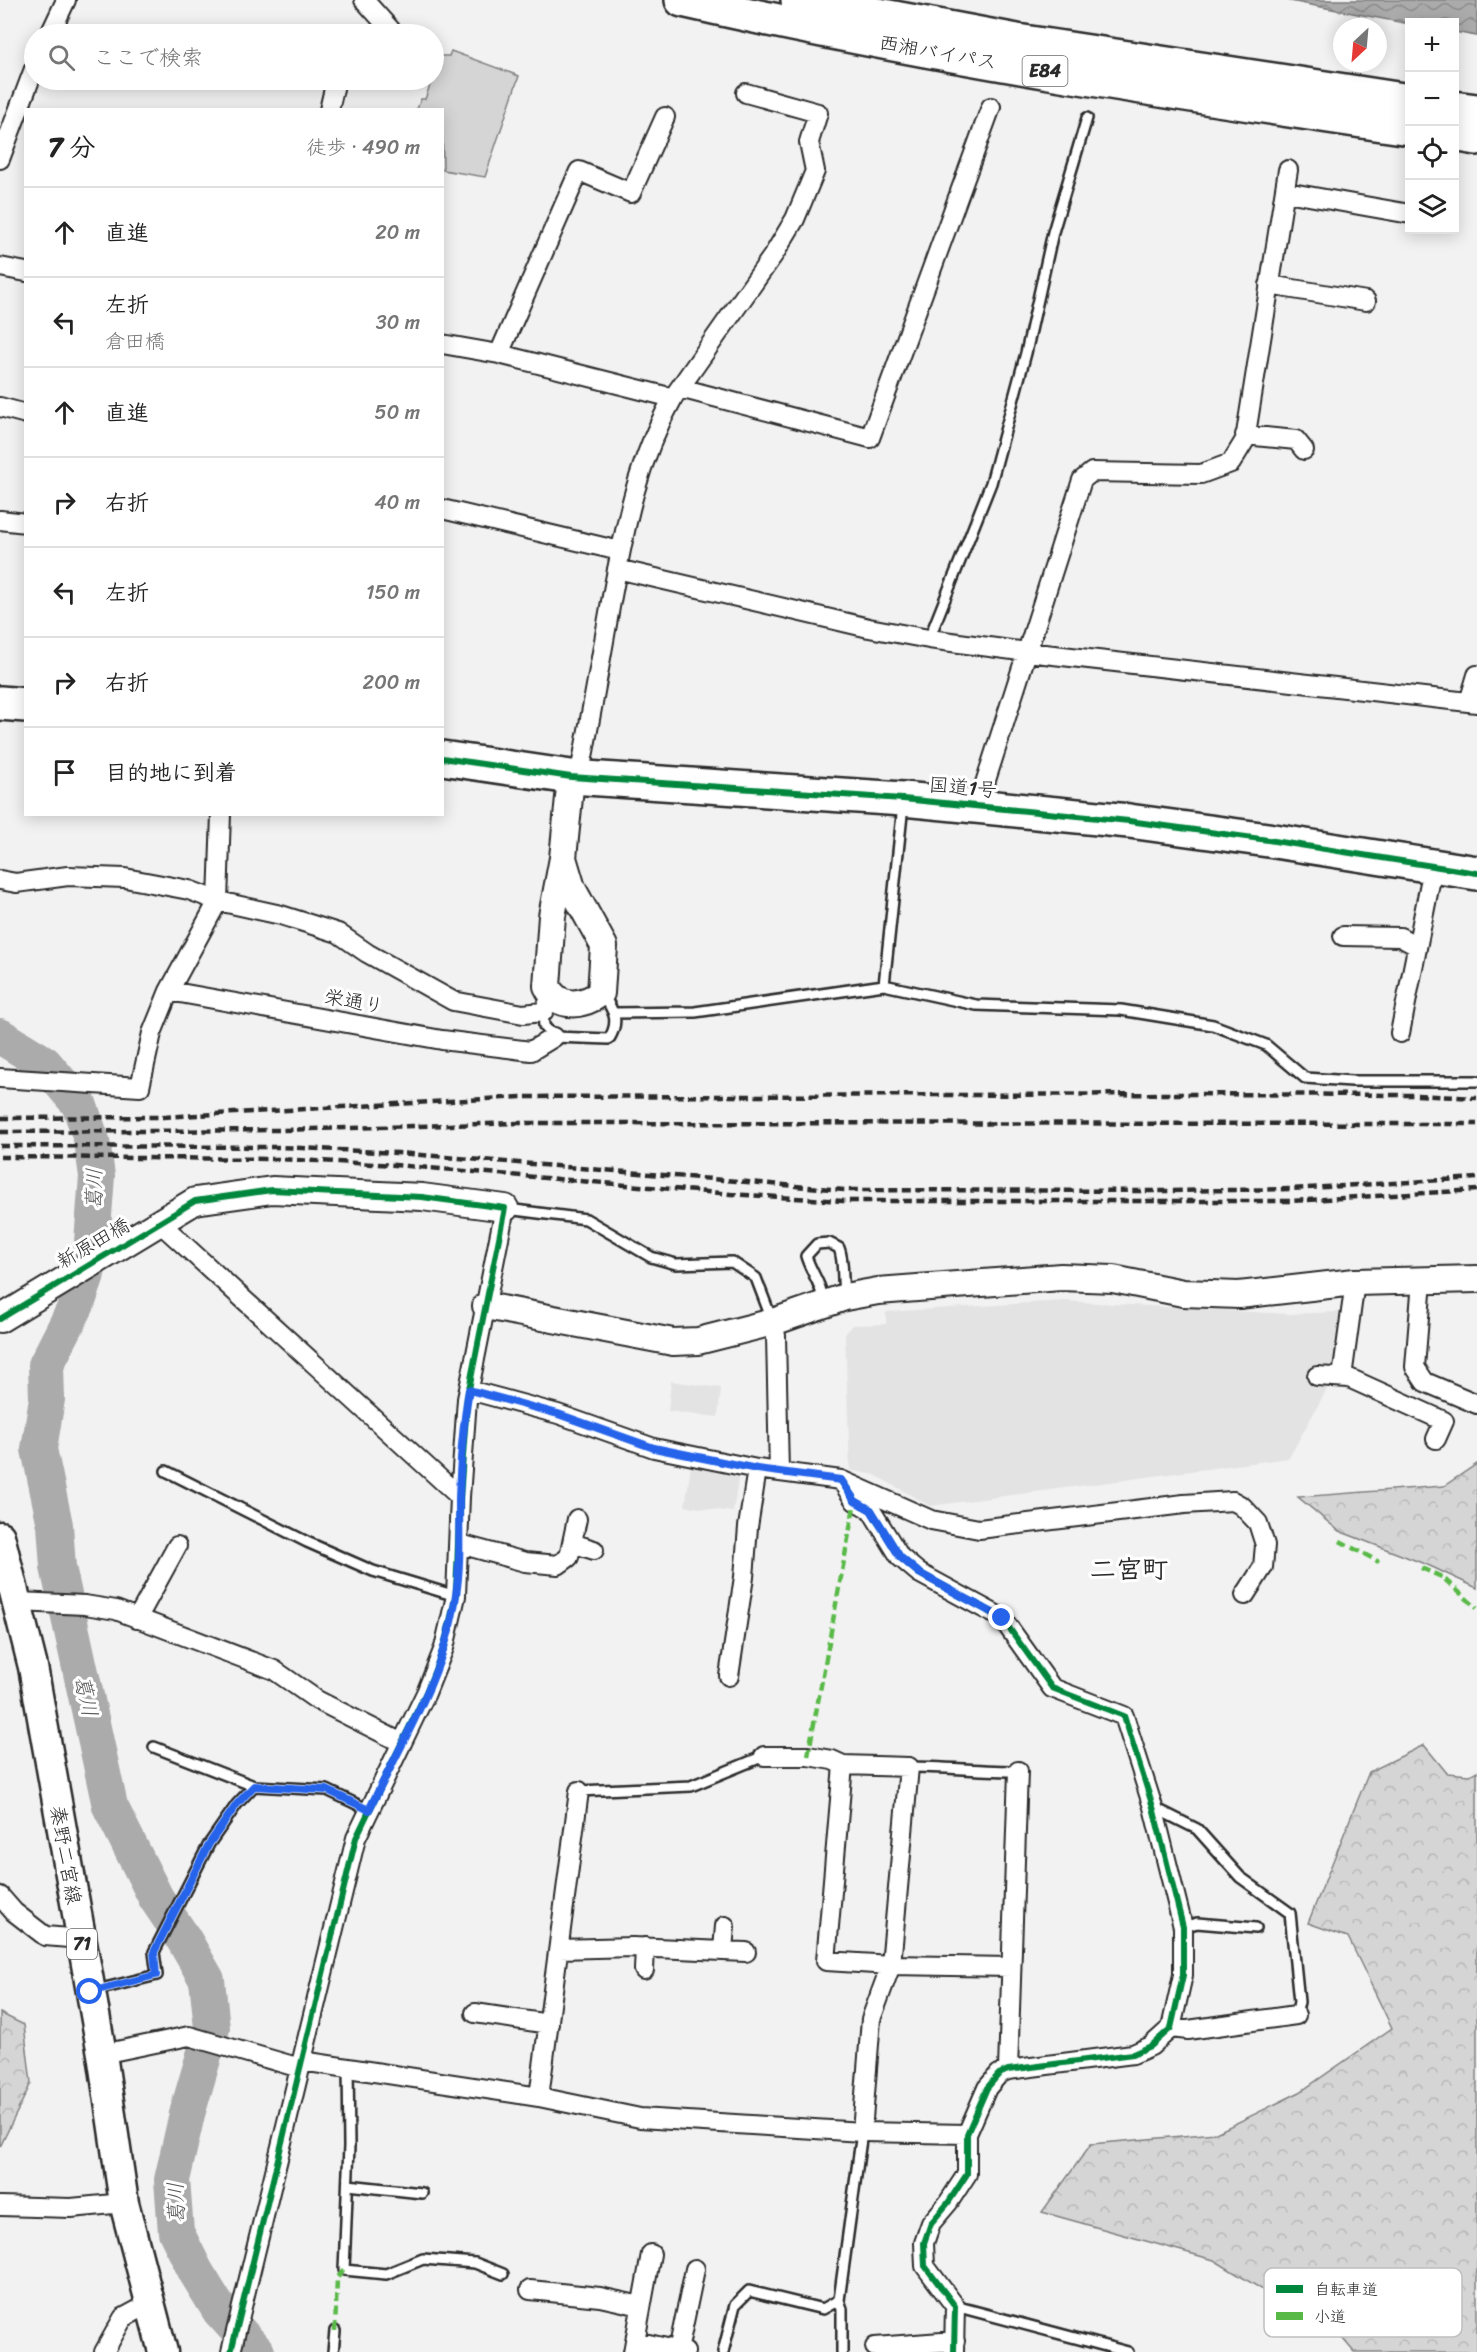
<!DOCTYPE html>
<html lang="ja">
<meta charset="utf-8">
<style>
body{margin:0;font-family:Sriracha,"Klee One",sans-serif;background:#f2f2f2;color:#222}
.controls{position:absolute;right:18px;top:18px;display:grid;overflow:hidden;border-radius:0px;box-shadow:0 3px 15px #0003}
.controls button{width:54px;height:54px;display:grid;place-items:center;padding:0;border:0;border-bottom:2px solid #e0e0e0;background:#fff;color:#222;font:30px sans-serif}
.compass{position:absolute;left:1333px;top:18px;width:54px;height:54px;border-radius:50%;background:#fff;box-shadow:0 3px 15px #0003;rotate:206deg}
.stop{position:absolute;width:18px;height:18px;margin:-14px;border:4px solid #2563eb;border-radius:50%;background:#fff}
.stop.end{background:#2563eb;border-color:#fff;box-shadow:0 2px 6px #0008}
.list{margin:0;padding:0;list-style:none}
h2{display:flex;justify-content:space-between;align-items:center;height:78px;margin:0;padding:0 24px;font-size:26px}
h2 small{font-size:20px;font-weight:400;color:#767676}
.list li{display:grid;grid-template-columns:39px 1fr auto;gap:18px;align-items:center;box-sizing:border-box;height:90px;padding:0 24px;border-top:2px solid #e0e0e0}
.list b{display:block;font-size:22px;white-space:nowrap}
.list p{margin:0;font-size:20px;white-space:nowrap;color:#767676}
.list em{font-size:20px;font-style:normal;color:#767676}
.icon{flex:none;width:33px;height:33px;fill:none;stroke:currentColor;stroke-width:2;stroke-linecap:round;stroke-linejoin:round}
.map{position:relative;flex:none;width:1477px;height:2352px;overflow:hidden}
.search{position:absolute;background:#fff;box-shadow:0 3px 15px #0003;left:24px;top:24px;width:420px;height:66px;display:flex;align-items:center;gap:15px;box-sizing:border-box;padding:0 21px;border-radius:33px;color:#767676;font-size:22px}
.panel{position:absolute;background:#fff;box-shadow:0 3px 15px #0003;left:24px;top:108px;width:420px;height:708px;border-radius:0px}
.map>svg:first-child{display:block}
.built{fill:#e3e3e3}
.forest{fill:url(#forest-crowns);stroke:#808080;stroke-width:1.5}
.park{fill:#d5d5d5;stroke:#808080;stroke-width:1.5}
.water{fill:url(#water-waves);stroke:#787878;stroke-width:1.5}
.lines{fill:none;stroke-linecap:round;stroke-linejoin:round}
.river{stroke:#ababab;stroke-width:36}
.lane-casing{stroke:#2b2b2b;stroke-width:14}
.street-casing{stroke:#2b2b2b;stroke-width:22}
.secondary-casing{stroke:#2b2b2b;stroke-width:30}
.primary-casing{stroke:#2b2b2b;stroke-width:33}
.highway-casing{stroke:#2b2b2b;stroke-width:38}
.lane{stroke:#fff;stroke-width:9}
.street{stroke:#fff;stroke-width:18}
.secondary{stroke:#fff;stroke-width:26}
.primary{stroke:#fff;stroke-width:28}
.highway{stroke:#fff;stroke-width:33}
.rail{stroke:#2b2b2b;stroke-width:4.5;stroke-dasharray:9 4.5;stroke-linecap:butt}
.quiet{stroke:#58b947;stroke-width:4.5;stroke-dasharray:9 4.5;stroke-linecap:butt}
.cycleway-casing{stroke:#fff;stroke-width:10}
.cycleway{stroke:#00873e;stroke-width:6}
.route{stroke:#2563eb;stroke-width:8}
.labels{text-anchor:middle;stroke-width:6;stroke-linejoin:round;paint-order:stroke}
.shield{fill:#fff;stroke:#6b6b6b;stroke-width:1.5}
.shield-label{font-size:18px;font-weight:bold;fill:#2b2b2b}
.street-label{font-size:20px;fill:#2b2b2b;stroke:#fff}
.water-label{font-size:21px;font-style:italic;fill:#585858;stroke:#fff}
.district-label{font-size:26px;font-weight:bold;fill:#2b2b2b;stroke:#fff}
.key{fill:#fff;stroke:#bfbfbf;stroke-width:1.5}
.key-label{font-size:16px;fill:#2b2b2b}
</style>
<div class="map">
<svg width="1477" height="2352" viewBox="0 0 1477 2352">
<defs>
<pattern id="forest-crowns" width="20" height="18" patternUnits="userSpaceOnUse" patternTransform="scale(1.5)"><rect width="20" height="18" fill="#d5d5d5"/><path d="M2 6a3 3 0 1 1 6 0M12 15a3 3 0 1 1 6 0" fill="none" stroke="#b7b7b7"/></pattern>
<pattern id="water-waves" width="16" height="10" patternUnits="userSpaceOnUse" patternTransform="scale(1.5)"><rect width="16" height="10" fill="#ababab"/><path d="M0 5q4-4 8 0t8 0" fill="none" stroke="#8b8b8b"/></pattern>
</defs>
<rect width="100%" height="100%" fill="#f2f2f2"/>
<filter id="ink" filterUnits="userSpaceOnUse"><feTurbulence type="fractalNoise" baseFrequency=".0167" numOctaves="2"/><feDisplacementMap in="SourceGraphic" scale="12" xChannelSelector="R" yChannelSelector="G"/><feConvolveMatrix kernelMatrix="1 2 1 2 8 2 1 2 1" color-interpolation-filters="sRGB"/></filter>
<g filter="url(#ink)">
<path class="built" d="M1063,1301L1288,1314L1340,1312L1335,1367L1318,1366L1316,1384L1328,1387L1289,1458L930,1506L875,1475L850,1470L845,1334L853,1325L886,1324V1312Z
M671,1381L721,1388L718,1417L668,1411Z
M691,1466L739,1473L733,1512L685,1506Z"/>
<path class="forest" d="M1477,1464V1588L1430,1566L1339,1531L1298,1497L1444,1486Z
M1424,1745L1447,1773L1470,1775L1477,1771V2352H1354L1343,2339L1214,2260L1042,2212L1091,2144L1216,2133L1300,2092L1392,2028L1348,1937L1308,1923L1369,1772Z
M0,2013L24,2025L31,2083L0,2147Z"/>
<path class="park" d="M451,51L519,76L485,177L443,170L442,110L417,109L421,99H425L432,80H434L439,56H449Z"/>
<path class="water" d="M1285,0H1477V36L1455,32L1454,22H1410L1409,24Z"/>
<g class="lines">
<path class="river" d="M0,1036L44,1063L79,1104L92,1141L97,1176L91,1255L86,1278L77,1304L46,1365L47,1399L39,1449L55,1525L58,1567L110,1806L156,1898L183,1938L207,1980L212,2028L187,2114L172,2180L176,2232L196,2272L220,2311L257,2352"/>
<defs>
<path id="lane" d="M929,639L991,483L1026,353L1053,232L1087,118
M903,805L884,985L976,1005L1121,1010L1213,1025L1266,1045L1305,1078L1352,1081H1477
M543,1012L544,1026L554,1037L609,1039C620,1021 614,1011 603,995
M615,1013L695,1012L884,985
M507,1209L586,1219L651,1257L676,1264L732,1262L756,1278L772,1320
M823,1302C822,1284 811,1273 806,1256L817,1244L829,1243L839,1248C845,1263 841,1280 845,1297
M166,1471L307,1542L373,1571L456,1596
M154,1747L254,1786L327,1790L369,1810
M909,1767C946,1767 981,1771 1018,1771
M579,1791L691,1786L764,1756
M1153,1807L1197,1829L1240,1877L1290,1913L1299,2002L1296,2015
M1183,1927L1197,1923L1256,1928
M93,1991L157,1975L154,1952L209,1844L237,1804L254,1786
M348,2067L349,2146L344,2270L386,2274L423,2259L475,2263L503,2274
M348,2185L422,2193
M955,2306L1128,2352
M333,2352L335,2331
M723,2352L735,2305L749,2291L823,2309L839,2300
M842,2352V2309L839,2300L862,2132"/>
<path id="street" d="M364,0L391,30L381,34
M50,34L66,0
M329,110L336,80
M0,159L34,69
M1286,192L1410,214
M0,267L26,272
M1269,285L1366,301
M442,344L499,354L673,398C635,465 624,532 610,607C600,664 590,721 579,778
M499,354L579,171L631,193L665,117
M680,388L870,438L991,107
M674,396L774,254L795,219L815,171L809,142L818,113L746,93
M0,407L26,414
M1245,435L1296,440L1304,450
M442,509L620,551
M0,520L26,523
M617,569L869,628L929,639L1027,652L1477,703
M1469,702L1477,675
M978,805L1082,480L1092,472L1201,474L1231,463L1245,440L1288,170
M0,880L16,883L68,876L125,878L189,890L218,901L281,915L338,933L367,953L453,1001L523,1014L543,1012L552,997
M1343,936L1400,937L1417,946
M169,991L442,1040L531,1051L554,1037
M1400,1033L1433,868
M0,1078L140,1087L152,1033L169,991L218,901L221,814
M160,1223L460,1497
M1422,1281L1415,1367L1425,1382L1477,1404
M773,1322L776,1336L779,1472
M1317,1376L1349,1378L1444,1421L1436,1439
M1342,1377L1355,1282
M469,1390L558,1414L654,1448L757,1469L841,1480L931,1520L979,1529L1184,1504L1233,1501L1242,1506L1258,1523L1265,1545L1263,1567L1245,1595
M841,1480L855,1501L871,1510L900,1557L919,1573L1002,1618L1052,1688L1124,1716L1153,1807L1183,1927V1975L1171,2028L1151,2046L1133,2054L1008,2070L999,2074L987,2088L967,2134V2174L948,2203L931,2223L924,2243L925,2266L955,2306L954,2352
M572,1543L594,1550
M460,1544L525,1562L558,1565L569,1557L577,1519
M18,1602L85,1605L116,1610L274,1670L317,1700L402,1743
M137,1619L177,1546
M729,1676L744,1577L748,1527L757,1469
M764,1756H808L832,1760L843,1765L909,1767L891,1965L871,2019L862,2132
M843,1765L826,1961L891,1965L1011,1967
M0,1896L14,1912L45,1936L81,1939
M559,1949L633,1947L746,1952
M723,1950L725,1926
M644,1970L645,1947
M475,2013L549,2024
M1171,2028L1188,2030L1296,2015
M102,2054L189,2036L300,2068
M302,2061L539,2097L640,2118L862,2132L967,2134
M1008,2070L1018,1771
M539,2097L579,1791
M0,2206L71,2208L124,2203
M530,2290L600,2297L641,2306
M635,2341L685,2352
M875,2347L955,2341
M678,2351L695,2269
M104,2352L123,2318L149,2304
M231,2352L356,1838L426,1693L444,1648L456,1596L460,1497L467,1399L505,1208
M633,2352L651,2254"/>
<path id="secondary" d="M563,858L572,888L604,946L601,993C583,1006 558,1010 547,986L552,916L563,858L571,777
M486,1306L673,1342L698,1341L773,1322L845,1297L878,1291L1061,1277L1113,1279L1183,1293L1239,1295L1355,1282L1477,1279
M0,1319L195,1201L272,1190L422,1197L505,1208"/>
<path id="primary" d="M0,1536L33,1667L102,2054L124,2203L163,2352"/>
<path id="highway" d="M682,0C922,55 1166,92 1410,128
M798,0L1017,41L1410,101
M1454,108L1477,111
M1454,134L1477,138
M0,703L26,705
M442,758L571,777L903,799L1129,821L1268,840L1477,873"/>
</defs>
<use href="#lane" class="lane-casing"/>
<use href="#street" class="street-casing"/>
<use href="#secondary" class="secondary-casing"/>
<use href="#primary" class="primary-casing"/>
<use href="#highway" class="highway-casing"/>
<use href="#lane" class="lane"/>
<use href="#street" class="street"/>
<use href="#secondary" class="secondary"/>
<use href="#primary" class="primary"/>
<use href="#highway" class="highway"/>
<path class="rail" d="M0,1118L163,1117L521,1097L1175,1094L1415,1095L1477,1098
M0,1132L280,1130L518,1123L1477,1124
M0,1146L281,1147L398,1153L844,1190L1171,1191L1291,1189L1477,1178
M0,1157L278,1159L395,1165L731,1194L843,1201H1291L1477,1190"/>
<path class="quiet" d="M1340,1541L1379,1562
M1421,1568L1442,1577L1477,1608
M808,1756L855,1501
M335,2331L337,2278L344,2270"/>
<defs>
<path id="cycleway" d="M442,758L571,777L903,799L1129,821L1268,840L1477,873
M0,1319L195,1201L272,1190L422,1197L505,1208L467,1399L460,1497L456,1596L444,1648L426,1693L356,1838L231,2352
M841,1480L855,1501L871,1510L900,1557L919,1573L1002,1618L1052,1688L1124,1716L1153,1807L1183,1927V1975L1171,2028L1151,2046L1133,2054L1008,2070L999,2074L987,2088L967,2134V2174L948,2203L931,2223L924,2243L925,2266L955,2306L954,2352"/>
</defs>
<use href="#cycleway" class="cycleway-casing"/>
<use href="#cycleway" class="cycleway"/>
</g>
</g>
<g class="lines" filter="url(#ink)">
<path class="route" d="M90,1992L156,1975L154,1952L209,1844L237,1804L254,1786L327,1790L369,1810C402,1742 446,1671 456,1595C461,1563 459,1531 459,1499C460,1464 463,1425 469,1390L558,1414L654,1448L757,1469L841,1480L855,1501L871,1510L900,1557L919,1573L1002,1618"/>
</g>
<g class="labels">
<g class="shield">
<rect x="1022.5" y="56" width="45" height="30" rx="4.5"/>
<rect x="67" y="1929" width="30" height="30" rx="4.5"/>
</g>
<g class="shield-label">
<text x="1045" y="77">E84</text>
<text x="82" y="1950">71</text>
</g>
<g class="street-label">
<text transform="translate(938 52) rotate(10)" y="7">西湘バイパス</text>
<text transform="translate(963 787) rotate(5)" y="7">国道1号</text>
<text transform="translate(354 1001) rotate(10)" y="7">栄通り</text>
<text transform="translate(93 1243) rotate(-30)" y="7">新原田橋</text>
<text transform="translate(66 1855) rotate(80)" y="7">秦野二宮線</text>
</g>
<g class="water-label">
<text transform="translate(94 1189) rotate(-89)" y="7">葛川</text>
<text transform="translate(86 1696) rotate(78)" y="7">葛川</text>
<text transform="translate(176 2203) rotate(-92)" y="7">葛川</text>
</g>
<g class="district-label">
<text x="1129" y="1578">二宮町</text>
</g>
</g>
<rect x="1264" y="2268" width="198" height="69" rx="9" class="key"/>
<rect x="1276" y="2285" width="27" height="8" fill="#00873e"/>
<rect x="1276" y="2312" width="27" height="8" fill="#58b947"/>
<g class="key-label">
<text x="1314" y="2295">自転車道</text>
<text x="1314" y="2322">小道</text>
</g>
</svg>
<div class="controls">
<button>+</button>
<button>−</button>
<button><svg class="icon" aria-label="locate" viewBox="0 0 24 24"><circle cx="12" cy="12" r="6"/><path d="M12 2v4M12 18v4M2 12h4M18 12h4"/></svg></button>
<button><svg class="icon" aria-label="layers" viewBox="0 0 24 24"><path d="M12 4l9 5-9 5-9-5zM3 14l9 5 9-5"/></svg></button>
</div>
<svg class="compass" viewBox="-18 -18 36 36"><path d="M0-13l5 13h-10z" fill="#e53935"/><path d="M0 13l5-13h-10z" fill="#767676"/></svg>
<div class="stop" style="left:90px;top:1992px"></div>
<div class="stop end" style="left:1002px;top:1618px"></div>
<div class="search"><svg class="icon" aria-label="search" viewBox="0 0 24 24"><circle cx="10" cy="10" r="6"/><path d="M15 15l6 6"/></svg>ここで検索</div>
<section class="panel">
<h2>7 分<small>徒歩 · 490 m</small></h2>
<ul class="list">
<li><svg class="icon" aria-label="ahead" viewBox="0 0 24 24"><path d="M12 20V5M6 11l6-6 6 6"/></svg><div><b>直進</b></div><em>20 m</em></li>
<li><svg class="icon" aria-label="left" viewBox="0 0 24 24"><path d="M17 20v-9H6M10 6l-5 5 5 5"/></svg><div><b>左折</b><p>倉田橋</p></div><em>30 m</em></li>
<li><svg class="icon" aria-label="ahead" viewBox="0 0 24 24"><path d="M12 20V5M6 11l6-6 6 6"/></svg><div><b>直進</b></div><em>50 m</em></li>
<li><svg class="icon" aria-label="right" viewBox="0 0 24 24"><path d="M7 20v-9h11M14 6l5 5-5 5"/></svg><div><b>右折</b></div><em>40 m</em></li>
<li><svg class="icon" aria-label="left" viewBox="0 0 24 24"><path d="M17 20v-9H6M10 6l-5 5 5 5"/></svg><div><b>左折</b></div><em>150 m</em></li>
<li><svg class="icon" aria-label="right" viewBox="0 0 24 24"><path d="M7 20v-9h11M14 6l5 5-5 5"/></svg><div><b>右折</b></div><em>200 m</em></li>
<li><svg class="icon" aria-label="arrive" viewBox="0 0 24 24"><path d="M6 21V4h12l-3 4 3 4H6"/></svg><div><b>目的地に到着</b></div></li>
</ul>
</section>
</div>
